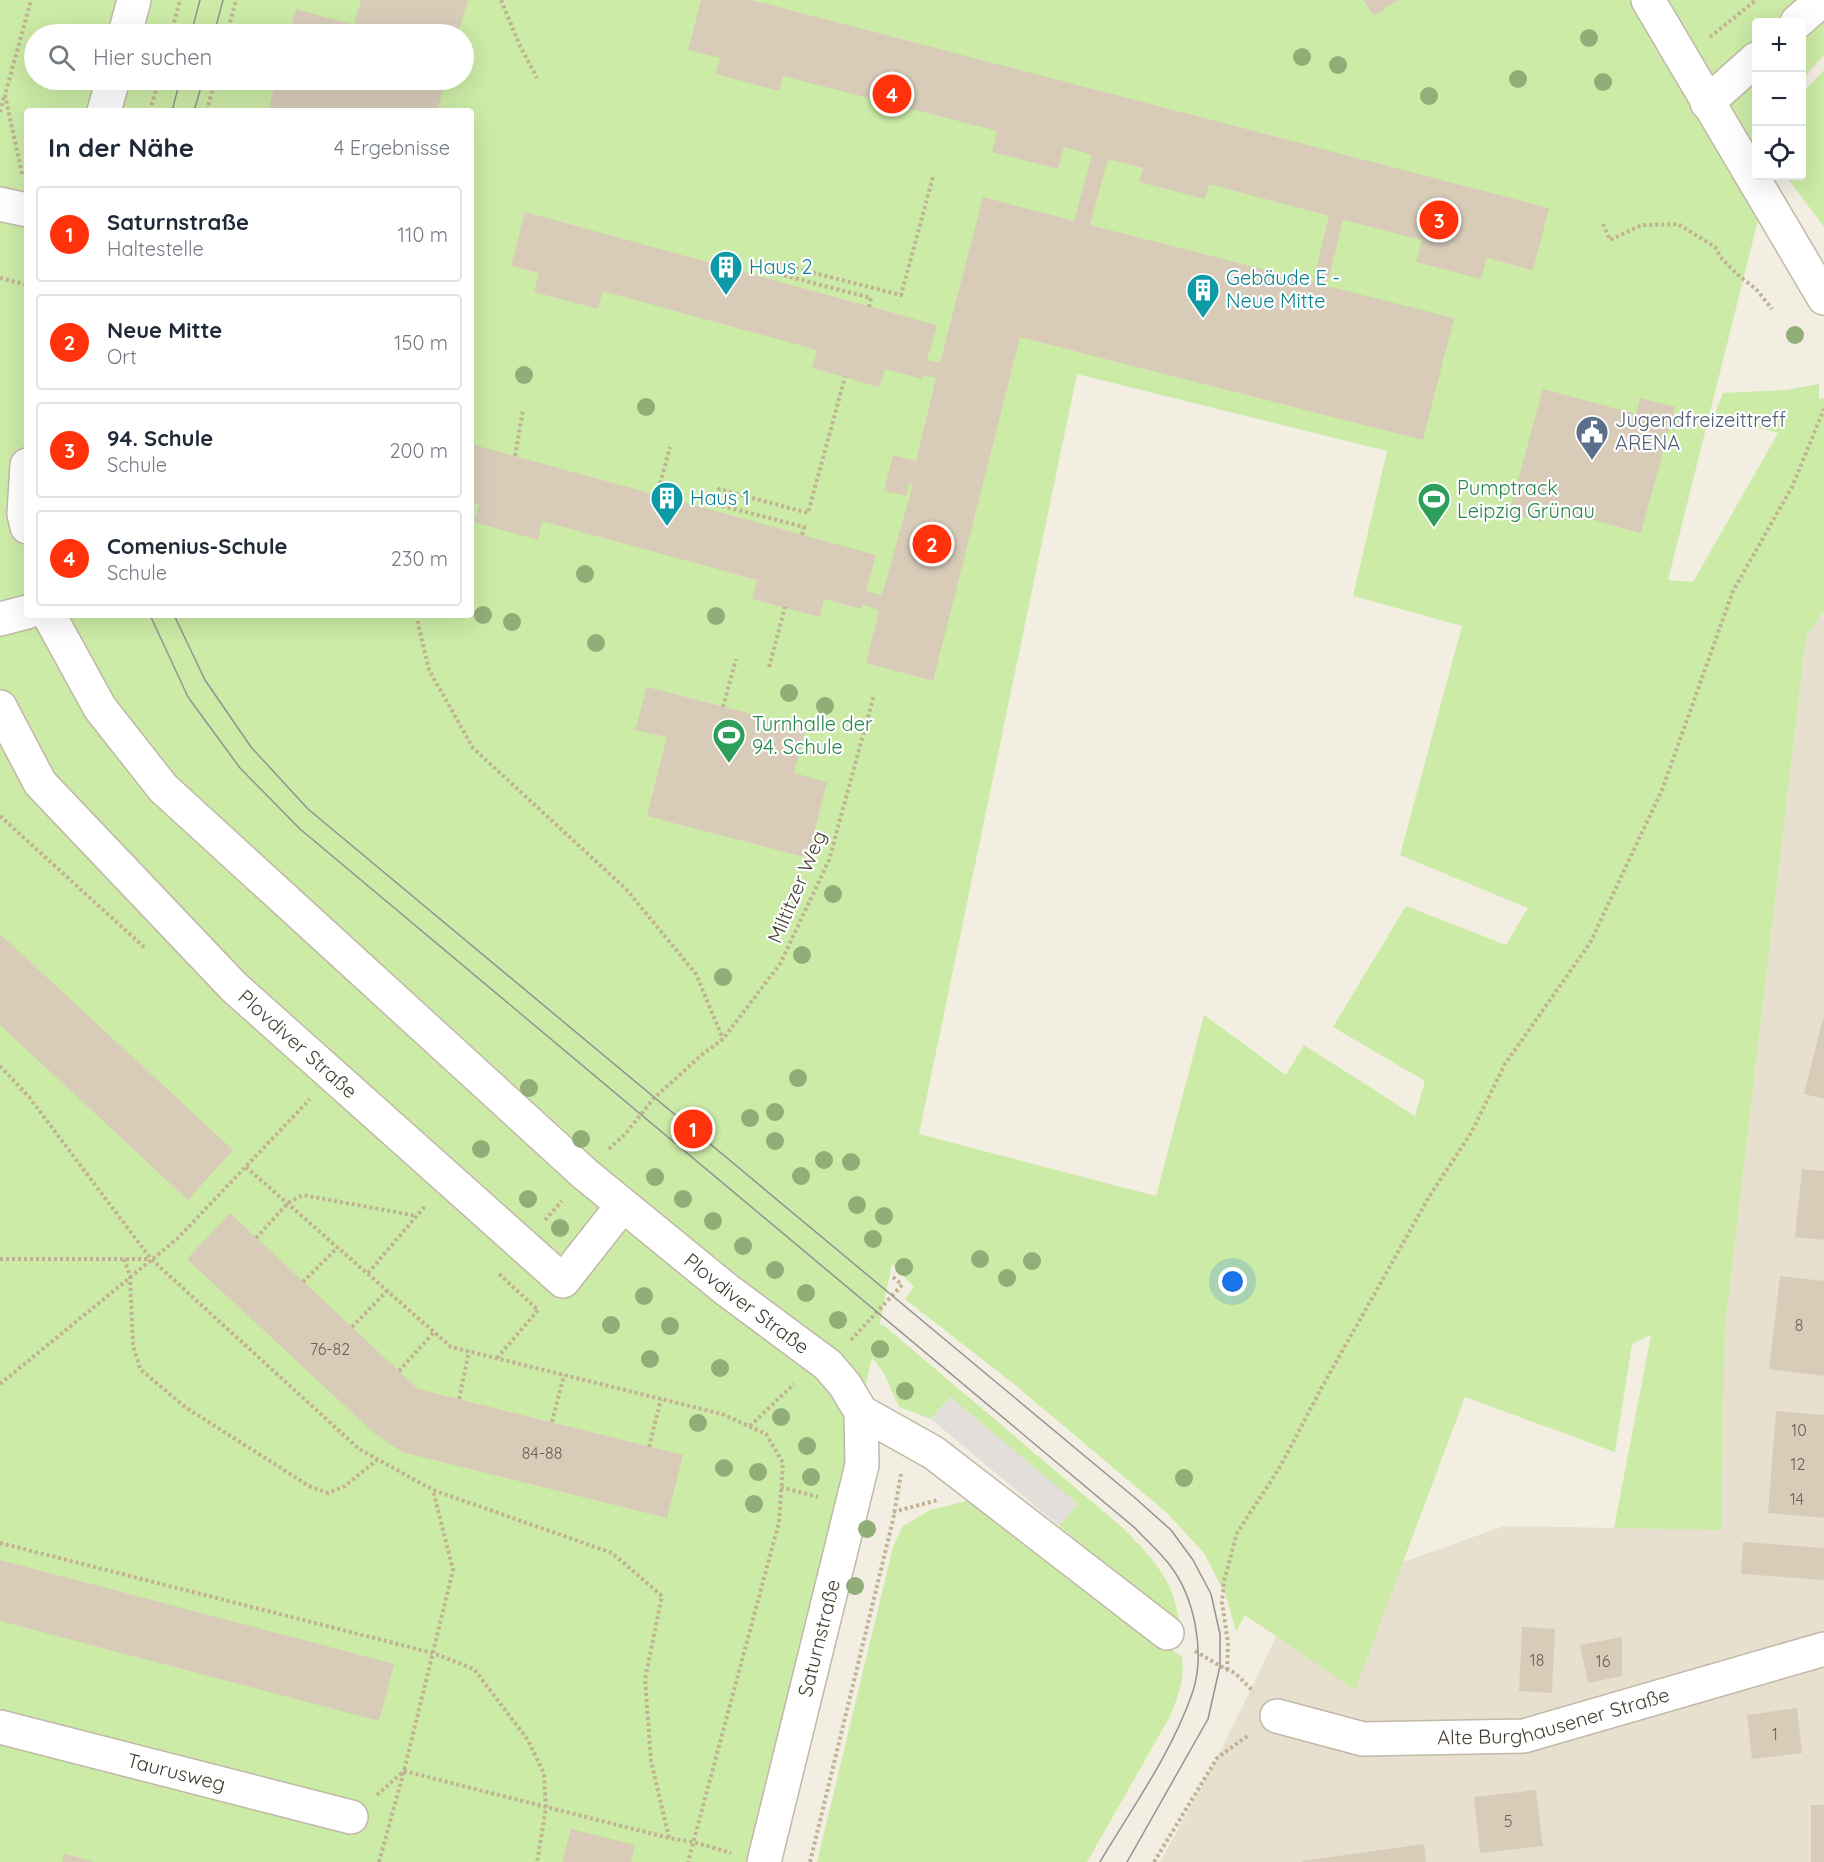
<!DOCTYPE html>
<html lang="de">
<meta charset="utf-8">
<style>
body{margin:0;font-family:Quicksand,sans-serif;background:#f6f6f7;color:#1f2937}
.controls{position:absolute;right:18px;top:18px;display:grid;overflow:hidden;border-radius:6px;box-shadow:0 6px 24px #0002}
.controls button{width:54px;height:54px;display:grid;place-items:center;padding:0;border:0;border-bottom:2px solid #e0e1e3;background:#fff;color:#1f2937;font:30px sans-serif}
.you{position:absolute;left:1233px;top:1282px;width:21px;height:21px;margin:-15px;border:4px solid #fff;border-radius:50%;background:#1a73e8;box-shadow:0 0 0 9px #1a73e833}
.badge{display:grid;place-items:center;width:39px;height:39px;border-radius:50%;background:#ff320c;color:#fff;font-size:20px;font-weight:700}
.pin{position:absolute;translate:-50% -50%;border:3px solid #fff;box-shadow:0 2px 6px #0006}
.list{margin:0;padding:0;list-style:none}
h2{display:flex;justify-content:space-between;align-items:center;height:78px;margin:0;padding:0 24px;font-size:26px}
h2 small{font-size:20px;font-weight:400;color:#747a83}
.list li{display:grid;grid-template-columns:39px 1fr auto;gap:18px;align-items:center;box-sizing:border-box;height:96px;margin:0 12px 12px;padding:0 12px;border:2px solid #e0e1e3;border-radius:6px}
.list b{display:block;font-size:22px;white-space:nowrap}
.list p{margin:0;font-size:20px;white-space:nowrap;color:#747a83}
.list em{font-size:20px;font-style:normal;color:#747a83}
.icon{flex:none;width:33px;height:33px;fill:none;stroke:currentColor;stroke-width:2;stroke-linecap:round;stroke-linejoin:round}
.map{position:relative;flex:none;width:1824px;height:1862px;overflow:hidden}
.search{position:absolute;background:#fff;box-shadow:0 6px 24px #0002;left:24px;top:24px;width:450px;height:66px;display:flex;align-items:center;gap:15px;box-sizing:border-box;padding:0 21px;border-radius:33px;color:#747a83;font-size:22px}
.panel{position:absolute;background:#fff;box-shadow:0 6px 24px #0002;left:24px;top:108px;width:450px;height:510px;border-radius:6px}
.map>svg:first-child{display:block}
.residential{fill:#e7e0cf}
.green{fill:#cceba6;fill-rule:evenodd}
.parking{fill:#e2dfdb}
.building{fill:#d8ccb9;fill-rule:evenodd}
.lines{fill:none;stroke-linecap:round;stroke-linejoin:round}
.minor-casing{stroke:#c1b8a7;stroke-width:36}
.path{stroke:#c2b294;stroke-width:4;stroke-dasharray:3 3;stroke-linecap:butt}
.minor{stroke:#fff;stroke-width:33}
.tram{stroke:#939393;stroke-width:1.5}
.tree{fill:#92ae78}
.labels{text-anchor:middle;stroke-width:4.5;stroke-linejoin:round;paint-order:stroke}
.number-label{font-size:16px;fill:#696154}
.culture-label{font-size:20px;fill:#0d838f;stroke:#fff;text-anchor:start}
.service-label{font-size:20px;fill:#4e5e75;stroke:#fff;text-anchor:start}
.leisure-label{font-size:20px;fill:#27864d;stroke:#fff;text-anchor:start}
.street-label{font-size:20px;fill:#443d32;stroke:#fff}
</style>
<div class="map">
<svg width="1824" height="1862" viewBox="0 0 1824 1862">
<rect width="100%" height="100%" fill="#f3eee2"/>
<path class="residential" d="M1824,610V1862H1160L1217,1758L1294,1601L1504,1526L1721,1530L1725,1328L1806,637Z"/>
<path class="green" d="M0,0H1824V55L1802,80V22H1756V176H1769L1668,580L1693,582L1778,433L1714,416L1723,393L1786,390L1819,384V399L1824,398V610L1806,637L1725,1328L1721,1530L1614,1528L1651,1335L1632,1344L1615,1452L1465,1397L1355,1690L1245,1615L1236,1631L1226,1596L1204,1553L1167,1513L1015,1385L905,1299L914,1287L892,1264L879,1327L882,1324L1123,1528C1152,1558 1175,1580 1179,1624L1059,1526L1077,1504L950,1397L931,1419L899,1407L884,1374L872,1357L764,1862H0ZM34,34H464V80H34ZM27,111H471V615H27ZM1077,374L1387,451L1353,596L1462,626L1400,855L1528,908L1506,945L1406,906L1333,1027L1425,1081L1415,1116L1304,1045L1286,1075L1204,1015L1156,1196L919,1134Z
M1824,70V227L1786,176H1802V93Z
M970,1500L1182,1657C1185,1679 1178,1698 1169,1718L1087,1862H817L893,1547L902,1527L930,1510Z"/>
<path class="parking" d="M950,1397L1078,1504L1059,1526L931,1419Z"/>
<path class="building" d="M361,0H468L458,34H289L296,9L354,25Z
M701,0H751L1549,208L1533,270L1487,258L1481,279L1416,262L1422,240L1343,220L1327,286L1454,318L1423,440L1020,337L933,681L866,663L879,610L863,605L861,609L824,599L820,617L752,599L757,580L542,521L538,540L474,522L479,504L471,502V444L876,555L866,591L882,595L913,484H909L906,496L884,491L893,455L916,461L936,378L923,375L922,379L885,369L879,387L812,368L817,350L603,291L598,309L534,292L539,273L511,266L525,212L937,325L927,360L940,363L983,197L1074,221L1092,155L1064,147L1058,169L992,152L997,131L783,76L779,91L716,74L720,58L688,50ZM1108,159L1143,168L1139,182L1205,199L1209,184L1329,216L1313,282L1090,225Z
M1363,0H1398L1374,16Z
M276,80H446L437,111H268Z
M1543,389L1636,414L1640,398L1675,407L1641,533L1546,507L1542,522L1509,513Z
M647,687L806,728L794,773L827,782L808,858L647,816L667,737L635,730Z
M0,934L233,1150L188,1200L0,1025Z
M1823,1019H1824V1099L1804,1094Z
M1802,1169L1824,1171V1240L1795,1237Z
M230,1213L418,1389L683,1455L667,1518L402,1452L375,1434L187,1259Z
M1780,1276L1824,1281V1376L1769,1369Z
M1776,1411L1824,1415V1518L1768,1513Z
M1743,1542L1824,1548V1580L1741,1574Z
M0,1560L394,1664L379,1721L0,1621Z
M1522,1627L1555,1629L1552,1693L1519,1691Z
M1622,1637V1676L1588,1683L1580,1645Z
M1797,1708L1802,1753L1752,1759L1747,1715Z
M1536,1790L1543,1846L1480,1853L1474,1797Z
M1811,1805H1824V1862H1811Z
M571,1829L635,1845L631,1862H562Z
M1424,1844L1426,1862H1302V1861Z
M64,1854L92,1861V1862H62Z"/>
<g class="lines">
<defs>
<g id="minor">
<path d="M1648,0L1824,298"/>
<path d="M1797,22L1822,0"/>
<path d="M125,34L134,0"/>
<path d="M1707,103L1756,59"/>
<path d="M104,111L113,80"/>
<path d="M0,204L27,210"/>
<path d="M27,465L24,514L27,527"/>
<path id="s1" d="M49,615L100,708L163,788L585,1174L727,1290L828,1365L845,1385L861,1412L862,1465L764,1862"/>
<path d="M0,619L27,612"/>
<path id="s2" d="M0,707L40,783L234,987L563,1281L622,1206"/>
<path d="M861,1412L934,1453L1167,1633"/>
<path id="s3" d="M1277,1716L1363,1739L1524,1736L1824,1649"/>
<path id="s4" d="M0,1727L351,1817"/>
</g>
</defs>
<use href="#minor" class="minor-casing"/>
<path class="path" d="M501,0L520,46L537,78
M171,34L180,0
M227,34L236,0
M1710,37L1756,0
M150,111L159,80
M207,111L215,80
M0,112L4,96
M22,174L5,95L31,0
M1603,224L1610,240L1642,225L1678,224L1715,247L1722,259L1738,275L1756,289L1772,309
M0,278L27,285
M869,307L871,298L771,272L774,263L901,295L933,177
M515,456L523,410
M657,495L670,447
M802,535L804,527L715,504L719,489L808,513L845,377
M416,615L429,670L473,748L626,889L696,974L723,1039
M769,667L785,607
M723,707L736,659
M0,816L145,948
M0,1066L29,1097L151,1259L359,1449L433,1490L612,1553L662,1596L645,1679L651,1761L669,1838
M609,1149L626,1133L654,1098L704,1053L723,1039L780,964L829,860L874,695
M246,1167L451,1347L722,1414L766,1434L783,1463L779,1522L688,1862
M545,1220L562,1201
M256,1238L288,1203L303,1195L417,1216
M0,1259H150
M124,1259L130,1276L133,1345L140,1369L185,1407L309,1486L328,1493L345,1486L377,1460
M368,1273L426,1205
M499,1274L538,1310
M303,1282L338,1247
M352,1327L387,1291
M851,1340L902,1285L893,1277
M497,1358L539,1309
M399,1371L434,1332
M0,1384L177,1239L310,1099
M459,1399L469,1351
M552,1422L564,1375
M750,1426L794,1384
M649,1447L661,1399
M781,1487L818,1497
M893,1512L938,1500
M0,1543L433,1653L474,1669L528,1740L544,1774L546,1808L537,1862
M1195,1651L1220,1666L1235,1673L1254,1692
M1227,1670L1228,1643L1222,1602L1224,1581L1237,1533L1280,1467L1322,1387L1429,1197L1471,1133L1505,1064L1590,943L1662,790L1733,591L1792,487L1824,409
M377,1795L404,1771L669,1838L693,1842L731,1853
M379,1862L404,1771L453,1570L433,1490
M810,1862L893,1520L901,1474
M1154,1862L1217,1758L1249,1735"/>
<use href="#minor" class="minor"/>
<path class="tram" d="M191,34L200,0
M214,34L223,0
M172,111L180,80
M194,111L203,80
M150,615L188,697L240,768L300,829L1135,1528C1146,1540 1159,1551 1169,1564C1195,1597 1206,1654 1192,1694C1171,1754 1132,1808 1100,1862
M174,615L205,680L251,747L308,809L1134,1497L1171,1530L1193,1560L1211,1594L1220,1634V1666L1208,1719L1127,1862"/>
</g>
<g class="tree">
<circle cx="1589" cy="38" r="9"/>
<circle cx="1302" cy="57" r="9"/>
<circle cx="1338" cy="65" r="9"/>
<circle cx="1518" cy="79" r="9"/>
<circle cx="1603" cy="82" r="9"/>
<circle cx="1429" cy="96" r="9"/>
<circle cx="1795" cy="335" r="9"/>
<circle cx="524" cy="375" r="9"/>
<circle cx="646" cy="407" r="9"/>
<circle cx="585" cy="574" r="9"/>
<circle cx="483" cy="615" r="9"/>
<circle cx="716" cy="616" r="9"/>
<circle cx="512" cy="622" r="9"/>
<circle cx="596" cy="643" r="9"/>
<circle cx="789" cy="693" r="9"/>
<circle cx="825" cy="706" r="9"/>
<circle cx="833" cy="894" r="9"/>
<circle cx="802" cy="955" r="9"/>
<circle cx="723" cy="977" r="9"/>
<circle cx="798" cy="1078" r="9"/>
<circle cx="529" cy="1088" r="9"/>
<circle cx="775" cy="1112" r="9"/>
<circle cx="750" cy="1118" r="9"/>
<circle cx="581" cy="1139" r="9"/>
<circle cx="775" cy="1141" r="9"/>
<circle cx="481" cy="1149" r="9"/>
<circle cx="824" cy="1160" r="9"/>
<circle cx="851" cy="1162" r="9"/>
<circle cx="801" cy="1176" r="9"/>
<circle cx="655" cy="1177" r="9"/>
<circle cx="528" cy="1199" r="9"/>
<circle cx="683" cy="1199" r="9"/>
<circle cx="857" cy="1205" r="9"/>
<circle cx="884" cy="1216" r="9"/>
<circle cx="713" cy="1221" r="9"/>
<circle cx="560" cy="1228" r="9"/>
<circle cx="873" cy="1239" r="9"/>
<circle cx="743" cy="1246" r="9"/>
<circle cx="980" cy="1259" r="9"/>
<circle cx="1032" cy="1261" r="9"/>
<circle cx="904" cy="1267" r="9"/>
<circle cx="775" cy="1270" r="9"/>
<circle cx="1007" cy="1278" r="9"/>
<circle cx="806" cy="1293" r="9"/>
<circle cx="644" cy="1296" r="9"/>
<circle cx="838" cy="1320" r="9"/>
<circle cx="611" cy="1325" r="9"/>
<circle cx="670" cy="1326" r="9"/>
<circle cx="880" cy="1349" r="9"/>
<circle cx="650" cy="1359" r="9"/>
<circle cx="720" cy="1368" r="9"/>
<circle cx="905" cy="1391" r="9"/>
<circle cx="781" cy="1417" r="9"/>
<circle cx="698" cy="1423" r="9"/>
<circle cx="807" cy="1446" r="9"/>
<circle cx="724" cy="1468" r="9"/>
<circle cx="758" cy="1472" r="9"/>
<circle cx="811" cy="1477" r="9"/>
<circle cx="1184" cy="1478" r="9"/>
<circle cx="754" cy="1504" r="9"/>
<circle cx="867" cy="1529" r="9"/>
<circle cx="855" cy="1586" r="9"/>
</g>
<defs>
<symbol id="building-pin" viewBox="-11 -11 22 30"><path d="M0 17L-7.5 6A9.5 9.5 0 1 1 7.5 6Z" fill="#0f9aa8" stroke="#fff"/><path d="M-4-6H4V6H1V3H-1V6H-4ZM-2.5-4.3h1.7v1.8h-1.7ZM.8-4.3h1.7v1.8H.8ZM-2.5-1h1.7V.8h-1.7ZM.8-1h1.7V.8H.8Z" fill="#fff"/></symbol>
<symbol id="civic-pin" viewBox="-11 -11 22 30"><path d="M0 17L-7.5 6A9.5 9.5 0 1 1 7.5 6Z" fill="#5c6f8a" stroke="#fff"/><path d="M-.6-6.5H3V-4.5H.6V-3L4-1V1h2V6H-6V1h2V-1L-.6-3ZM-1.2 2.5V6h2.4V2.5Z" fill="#fff"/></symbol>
<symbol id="stadium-pin" viewBox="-11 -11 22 30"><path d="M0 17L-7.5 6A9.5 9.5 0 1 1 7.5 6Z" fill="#2e9e5b" stroke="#fff"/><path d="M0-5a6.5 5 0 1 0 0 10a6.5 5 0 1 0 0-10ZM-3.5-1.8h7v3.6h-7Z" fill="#fff"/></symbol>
</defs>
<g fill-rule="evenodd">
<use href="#building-pin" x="707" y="248" width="38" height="52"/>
<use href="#building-pin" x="1184" y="271" width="38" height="52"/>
<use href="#civic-pin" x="1573" y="413" width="38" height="52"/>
<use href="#building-pin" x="648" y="479" width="38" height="52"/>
<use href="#stadium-pin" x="1415" y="480" width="38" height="52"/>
<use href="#stadium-pin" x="710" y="716" width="38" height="52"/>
</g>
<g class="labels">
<g class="number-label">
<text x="1799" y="1331">8</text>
<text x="330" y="1355">76-82</text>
<text x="1799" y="1436">10</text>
<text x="542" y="1459">84-88</text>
<text x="1798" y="1470">12</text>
<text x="1797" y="1505">14</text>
<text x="1537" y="1666">18</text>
<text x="1603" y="1667">16</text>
<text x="1775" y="1740">1</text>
<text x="1508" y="1827">5</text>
</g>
<g class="culture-label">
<text x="749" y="274">Haus 2</text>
<text x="1226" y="285">Gebäude E -<tspan x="1226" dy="23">Neue Mitte</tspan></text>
<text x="690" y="505">Haus 1</text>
</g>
<g class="service-label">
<text x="1615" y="427">Jugendfreizeittreff<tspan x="1615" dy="23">ARENA</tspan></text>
</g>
<g class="leisure-label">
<text x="1457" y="495">Pumptrack<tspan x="1457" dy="23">Leipzig Grünau</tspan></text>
<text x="752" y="731">Turnhalle der<tspan x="752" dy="23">94. Schule</tspan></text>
</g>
<g class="street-label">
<text transform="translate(797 887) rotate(-67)" y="7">Miltitzer Weg</text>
<text dy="7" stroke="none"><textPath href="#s2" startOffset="453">Plovdiver Straße</textPath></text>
<text dy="7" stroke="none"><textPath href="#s1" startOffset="987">Plovdiver Straße</textPath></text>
<text transform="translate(819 1638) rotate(-76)" y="7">Saturnstraße</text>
<text dy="7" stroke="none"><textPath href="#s3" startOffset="282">Alte Burghausener Straße</textPath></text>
<text dy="7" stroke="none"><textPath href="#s4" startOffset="182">Taurusweg</textPath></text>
</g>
</g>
</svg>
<div class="controls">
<button>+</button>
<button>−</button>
<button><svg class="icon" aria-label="locate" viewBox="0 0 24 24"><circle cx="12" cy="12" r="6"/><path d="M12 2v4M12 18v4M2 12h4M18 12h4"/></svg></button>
</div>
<div class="you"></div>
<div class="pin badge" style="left:693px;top:1129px">1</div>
<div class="pin badge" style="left:932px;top:544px">2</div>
<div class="pin badge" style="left:1439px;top:220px">3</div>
<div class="pin badge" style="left:892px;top:94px">4</div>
<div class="search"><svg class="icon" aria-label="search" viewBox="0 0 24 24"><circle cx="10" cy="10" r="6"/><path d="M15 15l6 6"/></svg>Hier suchen</div>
<section class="panel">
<h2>In der Nähe<small>4 Ergebnisse</small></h2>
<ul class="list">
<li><span class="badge">1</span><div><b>Saturnstraße</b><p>Haltestelle</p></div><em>110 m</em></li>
<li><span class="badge">2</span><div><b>Neue Mitte</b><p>Ort</p></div><em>150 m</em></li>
<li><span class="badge">3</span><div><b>94. Schule</b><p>Schule</p></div><em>200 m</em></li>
<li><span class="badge">4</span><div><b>Comenius-Schule</b><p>Schule</p></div><em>230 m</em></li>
</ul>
</section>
</div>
